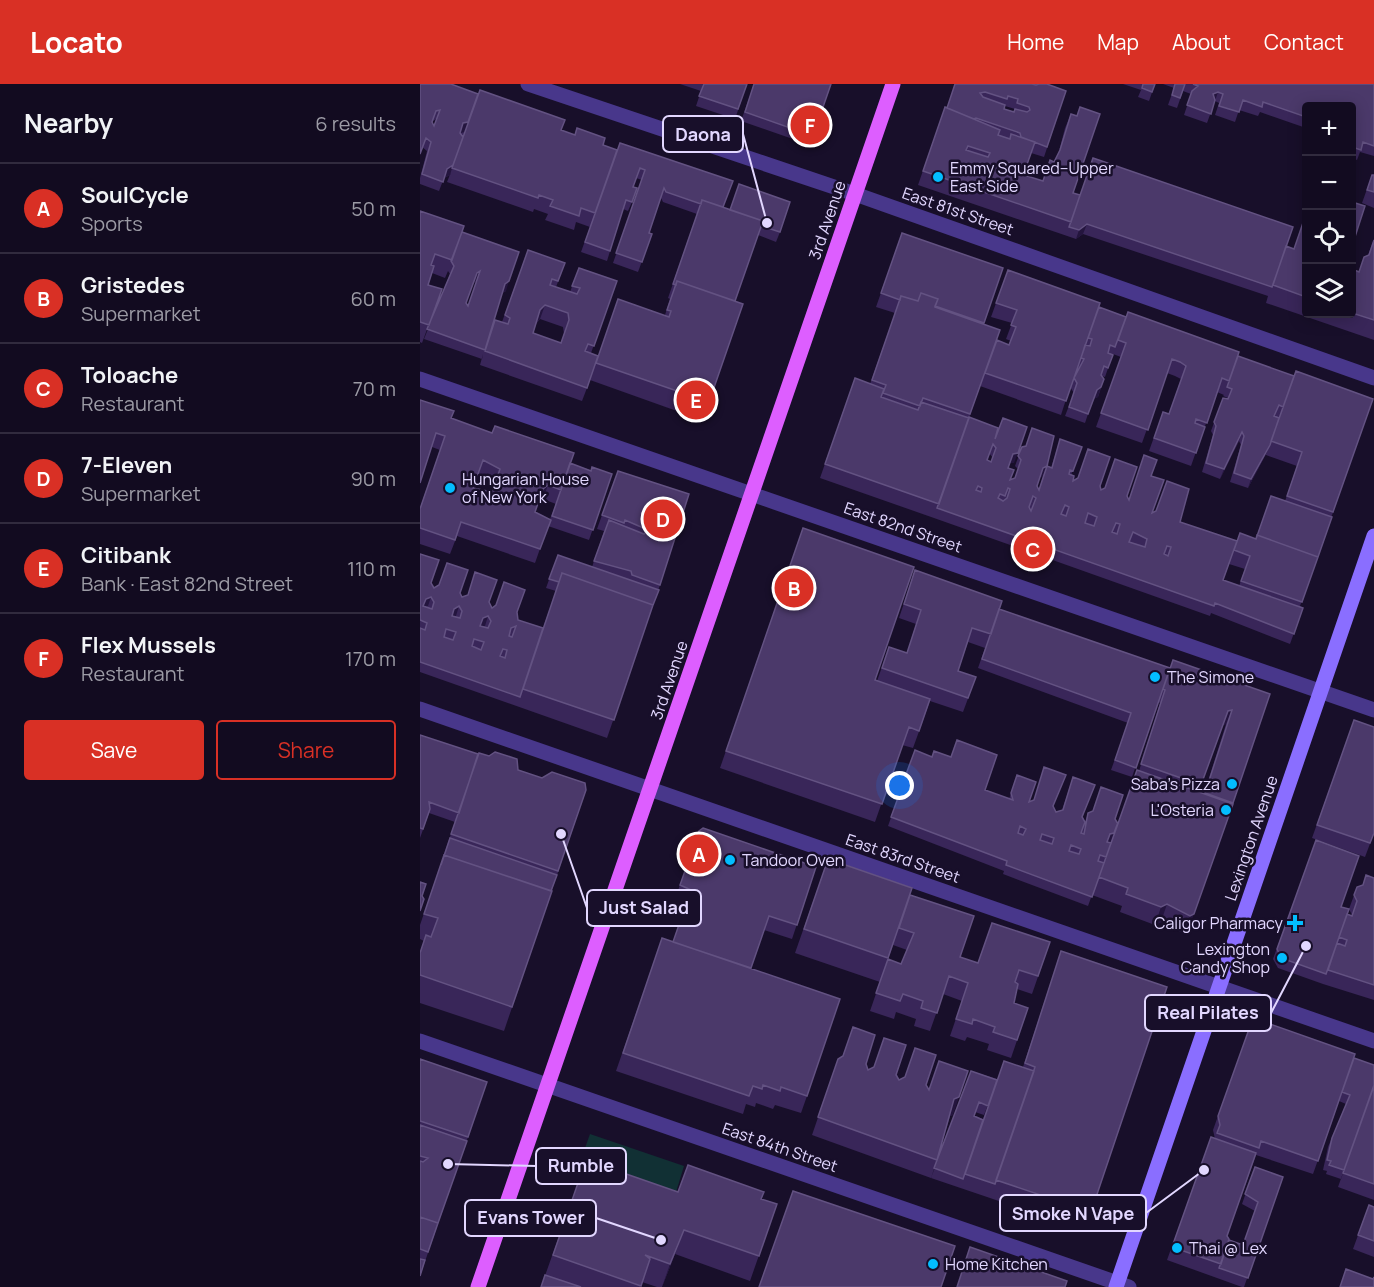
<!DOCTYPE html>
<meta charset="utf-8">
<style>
body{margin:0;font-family:Manrope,sans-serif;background:#1f192d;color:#f1f3f6}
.controls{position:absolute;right:18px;top:18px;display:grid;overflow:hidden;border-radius:6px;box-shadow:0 3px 15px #0003}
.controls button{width:54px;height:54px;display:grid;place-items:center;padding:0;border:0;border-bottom:2px solid #312b3e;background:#120b20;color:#f1f3f6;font:30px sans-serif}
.you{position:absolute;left:480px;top:702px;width:21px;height:21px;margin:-15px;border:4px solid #fff;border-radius:50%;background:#1a73e8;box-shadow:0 0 0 9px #1a73e833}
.badge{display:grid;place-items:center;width:39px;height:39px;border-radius:50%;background:#d93025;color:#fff;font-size:20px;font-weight:700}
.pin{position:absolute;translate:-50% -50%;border:3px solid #fff;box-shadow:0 2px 6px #0006}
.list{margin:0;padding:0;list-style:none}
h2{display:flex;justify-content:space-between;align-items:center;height:78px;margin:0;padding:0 24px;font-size:26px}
h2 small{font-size:20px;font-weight:400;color:#9c9ba5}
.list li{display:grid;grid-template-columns:39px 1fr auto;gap:18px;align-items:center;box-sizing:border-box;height:90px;padding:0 24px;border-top:2px solid #312b3e}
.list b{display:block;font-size:22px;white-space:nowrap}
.list p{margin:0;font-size:20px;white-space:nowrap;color:#9c9ba5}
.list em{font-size:20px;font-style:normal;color:#9c9ba5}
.actions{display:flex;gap:12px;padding:18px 24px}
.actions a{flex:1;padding:14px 0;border:2px solid #d93025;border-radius:6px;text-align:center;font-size:21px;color:#d93025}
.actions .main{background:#d93025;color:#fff}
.icon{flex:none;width:33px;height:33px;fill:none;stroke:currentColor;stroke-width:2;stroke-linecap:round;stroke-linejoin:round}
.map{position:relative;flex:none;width:954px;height:1203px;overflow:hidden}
header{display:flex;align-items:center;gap:36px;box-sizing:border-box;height:84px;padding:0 30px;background:#d93025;color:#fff}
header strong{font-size:28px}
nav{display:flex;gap:33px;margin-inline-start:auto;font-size:21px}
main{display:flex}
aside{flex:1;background:#120b20}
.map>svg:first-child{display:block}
.green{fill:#113034}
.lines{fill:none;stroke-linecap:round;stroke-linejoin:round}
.minor{stroke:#48378b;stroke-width:15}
.secondary{stroke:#8a6eff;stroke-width:15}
.primary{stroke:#dd5eff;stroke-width:15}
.wall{fill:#392659;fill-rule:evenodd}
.shaded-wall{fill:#24153e}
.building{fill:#4b396a;stroke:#635282;stroke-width:1.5;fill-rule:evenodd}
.poi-dot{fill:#03bdff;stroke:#180f2a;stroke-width:2}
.labels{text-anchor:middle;stroke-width:5;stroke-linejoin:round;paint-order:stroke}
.poi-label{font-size:16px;fill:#e2d7ff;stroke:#180f2a;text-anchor:start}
.street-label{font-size:16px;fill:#e2d7ff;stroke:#180f2a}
.leader{fill:none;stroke:#e2d7ff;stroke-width:2}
.callout-dot{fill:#e2d7ff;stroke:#180f2a;stroke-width:2}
.callout{fill:#180f2a;stroke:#e2d7ff;stroke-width:2}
.callout-label{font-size:18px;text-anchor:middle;font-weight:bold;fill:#e2d7ff}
</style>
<header>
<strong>Locato</strong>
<nav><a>Home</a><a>Map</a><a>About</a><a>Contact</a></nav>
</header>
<main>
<aside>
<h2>Nearby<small>6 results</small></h2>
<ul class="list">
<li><span class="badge">A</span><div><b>SoulCycle</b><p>Sports</p></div><em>50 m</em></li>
<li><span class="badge">B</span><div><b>Gristedes</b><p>Supermarket</p></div><em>60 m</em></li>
<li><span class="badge">C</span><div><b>Toloache</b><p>Restaurant</p></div><em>70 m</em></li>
<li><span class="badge">D</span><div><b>7-Eleven</b><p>Supermarket</p></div><em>90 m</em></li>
<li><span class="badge">E</span><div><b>Citibank</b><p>Bank · East 82nd Street</p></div><em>110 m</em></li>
<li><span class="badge">F</span><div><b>Flex Mussels</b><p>Restaurant</p></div><em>170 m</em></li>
</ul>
<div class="actions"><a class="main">Save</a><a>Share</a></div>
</aside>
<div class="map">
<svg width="954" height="1203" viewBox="0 0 954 1203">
<rect width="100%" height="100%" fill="#180f2a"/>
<path class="green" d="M170,1050L264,1082L249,1131L153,1098Z"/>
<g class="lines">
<path class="minor" d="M108,0L435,110L954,294
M0,295L954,626
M0,625L954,957
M0,957L709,1203"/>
<path class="secondary" d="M696,1203L954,452"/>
<path class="primary" d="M58,1203L473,0"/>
</g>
<path class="wall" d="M0,0L141,46L183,61L303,123L360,148L356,158L338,151L315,217L323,220L282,336L170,296L162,317L60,281L63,270L62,275L4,255L30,190L28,187L25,194L12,189L8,201L22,205L2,259L0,258V127L42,148L86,207L82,209L66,262L82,238L108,166L145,179L136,203L150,208L159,184L197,197L171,269L178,272L245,231L250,215L248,214L277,130L243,118L241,114L229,149L232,150L218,188L193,179L222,96L216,94L213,103L212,118L208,127L203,125L187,177L161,168L170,143L156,138L154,146L125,136L128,130L114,125L113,128L27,98L31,88L30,91L24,94L19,107L0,100V94L7,67L2,63ZM16,35L14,42L12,38L13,37ZM57,197L48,222L46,219L53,199ZM120,235L143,243L144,250L141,259L113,249L116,240Z
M260,0H327L315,35L276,22L281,7Z
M334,0H411L390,61L321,37Z
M535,0H627L646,7L624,73L611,69L604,91L623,97L638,71L645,44L651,30L653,109L864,166L874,165L886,130V230H932V185L939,188L948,171L954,155V256L846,219L848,212L663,150L656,155L498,101L525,23L527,24ZM585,22L595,25L594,28L584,25Z
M703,0H735L729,17L718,13L721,6Z
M743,0H954V72L940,68L937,76L932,74V22H886V44L840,28L838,32L819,26L815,38L795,31L799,19L795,17L787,39L764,31L771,10L763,7L757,24L748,21L754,4Z
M952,91H954V124L942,119Z
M482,149L583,184L563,240L577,256L589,261L591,257L586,255L592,239L571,233L588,186L679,223L874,292L953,315L880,522L883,524L870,560L791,529L790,532L514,434V433V434L400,394L435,294L450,300L475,229L456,223ZM693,270L701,273L676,343L722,359L747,289L755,292L761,295L749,330L743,328L729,367L771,382L797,308L804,311L803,312L808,314V315L803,314L791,347L793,351L782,388L800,395L819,357L821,361L810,398L828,404L846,370V371L877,382L865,417L836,455L817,457L760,438L736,427L732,429L731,392L709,416L707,412L681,406L680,402L653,397L651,391L662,363L640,355L631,384L627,382L602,363L595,382L598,385L595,394L590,396L588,384L590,379H594L576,354L549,334L560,302L641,331L650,303L654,309L645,332L665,339L673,315L678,313L684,295L682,292L685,293ZM569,369L573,374L571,378L567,376ZM623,392L619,406L617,402L620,393ZM809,480L825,485L819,502L803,496Z
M0,316L31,334L150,379L170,386L192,390L169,456L128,442L115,479L37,452L30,470L0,460V424L20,366L12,363ZM58,390L75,398L72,408L53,404ZM123,415L136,420L130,435L115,428L118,419Z
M198,387L269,410L240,501L187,654L0,588V470L11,499L14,504L40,509L42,513L69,518L72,524L97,528L98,536L123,544L136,507L126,504L138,471L172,483L184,447L177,445Z
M383,444L455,596L457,597L469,563L487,569L496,540L479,534L495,486L579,525L750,584L850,610L767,848L763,849L741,838L735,841L700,828L702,822L672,811L668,822L583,790L584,787L468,742L495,666L565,706L589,715L597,691L609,718L614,716L624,683L633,723L636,728L642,726L653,693L663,733L665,738L668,729L695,735L698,740L719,687L740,619L738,618L712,693L691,686L708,639L558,584L565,564L548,558L538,587L556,593L543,628L510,617L493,664L482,661L455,738L300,684ZM806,640L784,710L778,708L803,641Z
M934,636L954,749L945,773L892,754Z
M0,651L122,694L166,706L84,947L0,919V868L4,857L0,855V841L35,738L9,729L0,754Z
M279,747L396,783L372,855L344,846L331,884L387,1012L381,1029L355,1021L353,1025L336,1019L335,1023L326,1020L323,1030L196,987L236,872L253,858L266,819L255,815Z
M896,756L921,823L929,825L937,803L943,801L954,794V916L903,900L858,884L853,875ZM929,825L932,831V832L927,830Z
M408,775L490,811L540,873L558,879L630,858L612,910L597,905L594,919L608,924L591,974L567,966L569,960L547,953L545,957L530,952L542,917L523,910L510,947L494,942L496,935L476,928L474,935L450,927L460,898L375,869ZM473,861L487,866L481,880L468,875Z
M641,867L671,1128L664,1146L511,1094L551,987L577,995L603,983ZM574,1005L563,1035L554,1032L555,1028L564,1031Z
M833,934L934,974L954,981V1116L918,1103L936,1052L921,1095L906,1090L907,1087L903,1086L908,1063L926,1020L919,1017L893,1090L836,1071L807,1152L803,1171L824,1158L835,1127L822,1120L835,1083L863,1093L824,1203H822L747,1176L791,1053L795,1055L793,1046Z
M464,954L479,996L506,1001L509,1006L533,1031L530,1032L517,1076L511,1094L392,1051L418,975L446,980L448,986L454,983Z
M0,975L67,998L0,1192Z
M166,1076L258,1108L341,1115L357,1120L330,1197L255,1170L242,1203H237L222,1198L220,1203H121Z
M949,1121L954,1123V1173L933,1165Z"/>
<path class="shaded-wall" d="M798,8L795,17L793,10Z
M48,38L45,48L40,49L43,39Z
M33,81L30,91L24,94L27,85Z
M667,140L663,150L656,155L659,146Z
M60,187L57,197L53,199L57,189Z
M89,197L86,207L82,209L85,200Z
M125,221L120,235L115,240L120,226Z
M681,303L678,313L673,315L677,306Z
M822,348L819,357L800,395L804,385Z
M850,361L846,370L828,404L831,395Z
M598,369L594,379H590L593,370Z
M627,382L623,392L619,393L623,384Z
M128,401L123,415L118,419L123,405Z
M11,513L8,522L2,525L6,515Z
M39,522L36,532L31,534L34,525Z
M68,532L65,542L59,544L63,534Z
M812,626L806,640L803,641L808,627Z
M694,749L691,759L686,760L690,750Z
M747,820L741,838L735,841L741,823Z
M774,830L767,848L763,849L770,832Z
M539,1013L533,1031L528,1033L534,1015Z
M264,1146L255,1170L242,1203L250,1180Z"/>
<path class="building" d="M0,0H31L58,10L48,38L43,39L40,49L43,53L33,81L27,85L23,98L2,90L11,58L6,54L0,70ZM20,26L14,42L12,38L16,27Z
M284,0H327L318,25L279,12Z
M334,0H411L393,52L325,28Z
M535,0H612L616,1L619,0H627L646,7L627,63L601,53L600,49L556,34L554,35L527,24ZM565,8L587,15L588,12L598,15L597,19L609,23L610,26L607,28L595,25L594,28L584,25L585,21L563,13L560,9Z
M723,0H735L732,8L722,4Z
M755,0H765L760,14L752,11Z
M773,0H954V62L943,58L941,66L932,63V22H886V33L843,18L842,23L823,16L819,28L799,22L803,10L798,8L793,10L795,16L791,30L767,21L772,7L778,2Z
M60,6L145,36L141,46L155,51L157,44L185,54L183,61L197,66L175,129L161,124L159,132L130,122L133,116L119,111L118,114L32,84Z
M525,23L580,46L578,51L590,55L591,50L615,58L605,86L587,78L585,85L623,97L630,76L634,78L640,66L651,30L657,32L660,23L680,30L653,109L660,111L651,138L503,87ZM548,62L570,69L568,73L546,66Z
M200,59L313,97L303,123L282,116L281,120L246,108L244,104L229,149L232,150L222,178L196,169L225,86L220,84L213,103L217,104L212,118L206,116L190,167L165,158Z
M673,74L873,143L852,203L667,140L659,146L649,143Z
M952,91H954V108L947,106Z
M319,100L370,118L360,148L341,142L343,137L310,126Z
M282,116L343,137L315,217L257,197L256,201L253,200Z
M932,118L945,122L932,162Z
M0,127L44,142L32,176L15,170L11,181L14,182L8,201L22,205L9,241L0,238Z
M886,130V213L853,201L866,162L874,165Z
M42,148L99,168L89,197L85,200L65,266L7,245L34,182L31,177ZM60,187L48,222L46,219L57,189Z
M482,149L583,184L564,239L515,222L518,215L501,209L498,217L481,212L480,216L461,209Z
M954,156V236L932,229V185L939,188L944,173L949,171Z
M108,166L145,179L138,197L132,195L130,201L157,210L160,204L152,202L159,184L197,197L174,262L168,260L165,267L178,272L167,304L65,267L75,236L88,240L90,234L85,231ZM125,221L148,229L149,236L141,259L113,249L120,226Z
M588,186L680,219L646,317L565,289L577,256L589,261L596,243L591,241L597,226L576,219Z
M257,197L323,220L289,318L176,279L198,215L249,233L251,227L247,226Z
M501,209L518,215L515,223L580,246L550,330L503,314L500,322L463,309L466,301L452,296L481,212L498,217Z
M679,223L706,233L695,263L690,261L688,269L693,271L688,284L684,282L681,291L684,295L681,303L677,306L668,330L649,323L657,299L654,294L664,275L661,274L665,261L670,262L672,255L668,254Z
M708,228L819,268L809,297L802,294L787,339L776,335L775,339L785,343L776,369L734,354L743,328L749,330L766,282L760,278L752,275L728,346L681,329L706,259L698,256Z
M818,272L874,292L863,323L859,321L854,332L859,334L850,361L831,395L814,389L824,352L822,348L804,385L786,379L796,342L794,338L803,314L808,315L812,305L807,303Z
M876,287L953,315L913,428L867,412L882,368L851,357Z
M435,294L464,305L461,313L498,326L501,318L549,334L519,420L405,380Z
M0,316L34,327L31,334L72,349L75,342L154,369L141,406L128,401L123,405L115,428L131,436L120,465L41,438L35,456L0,444V425L25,352L16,349L0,399ZM63,376L80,385L72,408L53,404Z
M549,333L578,344L575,355L583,334L607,343L598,369L593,370L588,384L594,386L590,396L595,394L601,376L598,372L602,363L606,362L612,344L634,352L627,382L632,384L640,355L662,363L653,387L650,386L649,390L654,392L653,397L658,394L668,365L690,373L680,402L681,406L685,404L695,375L717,383L707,412L709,416L724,371L737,376L731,392L744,396L732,429L736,427L747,397L769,405L760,438L817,457L803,496L883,524L874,550L795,519L794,522L517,424ZM573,360L576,364L571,378L567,376ZM627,382L619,406L617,402L623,384ZM558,402L562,404L561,408L556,406ZM588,404L590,405L587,414L583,417L578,414L580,410L585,412ZM613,412L616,414L611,427L609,423ZM645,421L649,423L646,432L641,430ZM668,429L677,433L674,442L665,439ZM696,439L700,440L697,450L692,448ZM713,448L727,455L725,463L709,458ZM747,462L751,463L748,472L744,470Z
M150,379L171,387L172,383L192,390L173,446L132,432Z
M198,387L269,410L240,501L212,491L211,487L174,477L189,436L224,450L228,446L205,436L204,439L182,431Z
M851,412L912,433L898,473L837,451L836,455Z
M383,444L494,483L455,596L510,615L499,647L489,643L462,720L306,667Z
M820,449L836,455L837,451L898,473L882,518L821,497L830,472L814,466Z
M0,470L19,476L11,499L14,504L19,501L27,479L48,486L40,509L42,513L48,511L55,488L77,496L69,518L72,524L76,521L84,498L105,506L97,528L98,536L123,544L100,613L0,578V544L5,546L7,539L0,536ZM11,513L14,518L12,525L3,522L6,515ZM39,522L42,527L40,534L32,532L34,525ZM68,532L71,537L68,544L60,542L63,534ZM96,542L92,553L89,552L91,544ZM26,545L36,548L33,556L24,553ZM54,555L64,558L61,566L52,562ZM83,565L87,566L85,574L80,572Z
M138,471L239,506L233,521L142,489L139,498L129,495Z
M495,486L582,517L571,550L552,544L538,587L556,593L548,614L462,584L469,563L487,569L501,526L484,520Z
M142,489L233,521L194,636L103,605Z
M579,525L750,584L716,684L695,676L711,629L562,575Z
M753,576L850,610L813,719L785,709L812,626L808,627L781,701L721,680L745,606L743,605Z
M934,636L954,643V749L950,759L897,741Z
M0,651L58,670L39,729L9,718L10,725L3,745L0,744Z
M537,656L577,671L565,706L593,716L591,709L597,691L616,698L609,718L614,716L624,683L646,691L633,722L636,728L643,726L653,693L675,701L662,733L665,738L661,749L664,750L668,729L673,727L681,703L703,711L695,735L698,740L697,741L694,749L690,750L687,758L691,759L686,773L680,771L678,777L684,779L672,813L586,781L587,777L471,733L483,700L487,702L490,695L485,693L495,666L512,673L514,667L531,673ZM600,742L606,745L603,751L598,749ZM622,750L634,754L632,760L620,756ZM651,761L661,765L659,770L649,767Z
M75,668L97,675L98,686L122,694L132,688L165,699L166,706L138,787L31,750L59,669L69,672Z
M717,686L813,720L774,830L770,832L747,820L741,823L706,810L708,804L679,793Z
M283,744L396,783L377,841L349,832L331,884L253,858L271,806L260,801L279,747Z
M30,754L137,791L131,807L24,771L21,781Z
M896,756L939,772L921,823L929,825L906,890L861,874L857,865Z
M24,771L132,807L92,923L0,891V869L6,851L11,853L18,834L4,830Z
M408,775L492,804L468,874L384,845Z
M946,791L954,794V901L908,886L917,859L925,862L927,856L919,853L927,830L932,832L937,817L934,811L937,803L943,801Z
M0,798L6,800L2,812L4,815L0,827Z
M490,811L554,832L540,873L558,879L572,839L630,858L618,892L599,886L595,898L598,900L594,919L608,924L597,956L573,948L575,943L553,935L552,940L536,935L548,899L529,892L517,929L501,924L503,917L483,910L480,917L456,909L468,875L481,880L494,849L479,844Z
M242,854L420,915L387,1012L361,1003L360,1007L343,1001L342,1005L333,1002L329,1012L203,969Z
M641,867L747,903L671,1128L576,1096L615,983L605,979Z
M833,934L935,970L898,1077L841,1057L839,1064L797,1049L800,1041L798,1032Z
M433,943L455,951L446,980L448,986L454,983L464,954L486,961L476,991L479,996L485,993L495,964L516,971L506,1001L509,1006L519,977L548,987L539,1013L534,1015L517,1076L398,1033L418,975L423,972Z
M934,974L954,981V1001L924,1086L909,1081L911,1077L907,1076L912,1054L930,1011L922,1008Z
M0,975L67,998L48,1053L0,1037Z
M584,977L614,987L575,1100L545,1090Z
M551,987L577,996L568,1022L559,1018L554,1032L563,1036L543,1095L514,1084Z
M954,1002V1100L923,1089Z
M0,1041L47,1057L18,1139L0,1133V1077L3,1078L8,1074L0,1072Z
M791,1053L836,1069L807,1152L809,1155L801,1180L752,1163Z
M166,1076L258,1108L268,1081L344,1108L341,1115L357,1120L339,1172L264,1146L250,1180L225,1171L230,1175L221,1202L133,1171Z
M835,1083L863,1093L828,1194L799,1184L809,1156L820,1160L824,1158L838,1118L825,1110Z
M373,1107L535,1162L521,1203H339Z
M949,1121L954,1123V1157L938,1151Z
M0,1133L18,1139L8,1168L0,1165Z
M550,1163L647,1197L645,1203H537Z
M0,1175L5,1176L0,1192Z
M926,1185L953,1195L954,1193V1203H920Z
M125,1191L161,1203H121Z"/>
<g class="poi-dot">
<circle cx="518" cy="93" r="6"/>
<circle cx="30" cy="404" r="6"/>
<circle cx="735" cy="593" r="6"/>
<circle cx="812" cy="700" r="6"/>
<circle cx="806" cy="726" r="6"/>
<circle cx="310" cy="776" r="6"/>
<path d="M872 830h6v6h6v6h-6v6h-6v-6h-6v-6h6z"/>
<circle cx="862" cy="874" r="6"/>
<circle cx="757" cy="1164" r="6"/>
<circle cx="513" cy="1180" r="6"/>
</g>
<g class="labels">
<g class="poi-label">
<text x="530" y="90">Emmy Squared–Upper<tspan x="530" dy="18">East Side</tspan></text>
<text x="42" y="401">Hungarian House<tspan x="42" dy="18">of New York</tspan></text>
<text x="747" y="599">The Simone</text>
<text x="800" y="706" text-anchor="end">Saba's Pizza</text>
<text x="794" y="732" text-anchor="end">L'Osteria</text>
<text x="322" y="782">Tandoor Oven</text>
<text x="863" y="845" text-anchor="end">Caligor Pharmacy</text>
<text x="850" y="871" text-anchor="end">Lexington<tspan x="850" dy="18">Candy Shop</tspan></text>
<text x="769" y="1170">Thai @ Lex</text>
<text x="525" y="1186">Home Kitchen</text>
</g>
<g class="street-label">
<text transform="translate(538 127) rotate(19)" y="6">East 81st Street</text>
<text transform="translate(407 136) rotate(-71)" y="6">3rd Avenue</text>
<text transform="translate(483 443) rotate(19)" y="6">East 82nd Street</text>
<text transform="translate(249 596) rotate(-71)" y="6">3rd Avenue</text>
<text transform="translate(831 754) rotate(-71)" y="6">Lexington Avenue</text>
<text transform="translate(483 774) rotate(19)" y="6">East 83rd Street</text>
<text transform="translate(360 1063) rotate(19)" y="6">East 84th Street</text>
</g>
</g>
<path class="leader" d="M347 139L323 50M141 750L167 824M886 862L851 929M28 1080L116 1082M784 1086L726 1129M241 1156L176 1134"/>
<g class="callout-dot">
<circle cx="347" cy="139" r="6"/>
<circle cx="141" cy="750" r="6"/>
<circle cx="886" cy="862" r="6"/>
<circle cx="28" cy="1080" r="6"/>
<circle cx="784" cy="1086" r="6"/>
<circle cx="241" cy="1156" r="6"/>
</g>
<g class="callout">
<rect x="243" y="32" width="80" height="36" rx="6"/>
<rect x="167" y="806" width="114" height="36" rx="6"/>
<rect x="725" y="911" width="126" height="36" rx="6"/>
<rect x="116" y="1064" width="90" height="36" rx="6"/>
<rect x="580" y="1111" width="146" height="36" rx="6"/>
<rect x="45" y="1116" width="131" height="36" rx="6"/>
</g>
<g class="callout-label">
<text x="283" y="57">Daona</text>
<text x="224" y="830">Just Salad</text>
<text x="788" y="935">Real Pilates</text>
<text x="161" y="1088">Rumble</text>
<text x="653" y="1136">Smoke N Vape</text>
<text x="111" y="1140">Evans Tower</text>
</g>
</svg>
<div class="controls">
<button>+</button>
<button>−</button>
<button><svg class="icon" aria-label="locate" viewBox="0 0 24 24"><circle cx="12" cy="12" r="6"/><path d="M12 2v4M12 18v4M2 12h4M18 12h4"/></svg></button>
<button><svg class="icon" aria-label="layers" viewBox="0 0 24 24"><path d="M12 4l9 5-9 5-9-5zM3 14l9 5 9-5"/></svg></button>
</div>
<div class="you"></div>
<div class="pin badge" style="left:279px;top:770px">A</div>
<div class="pin badge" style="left:374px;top:504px">B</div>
<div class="pin badge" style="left:613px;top:465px">C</div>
<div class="pin badge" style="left:243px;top:435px">D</div>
<div class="pin badge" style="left:276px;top:316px">E</div>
<div class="pin badge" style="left:390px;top:41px">F</div>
</div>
</main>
